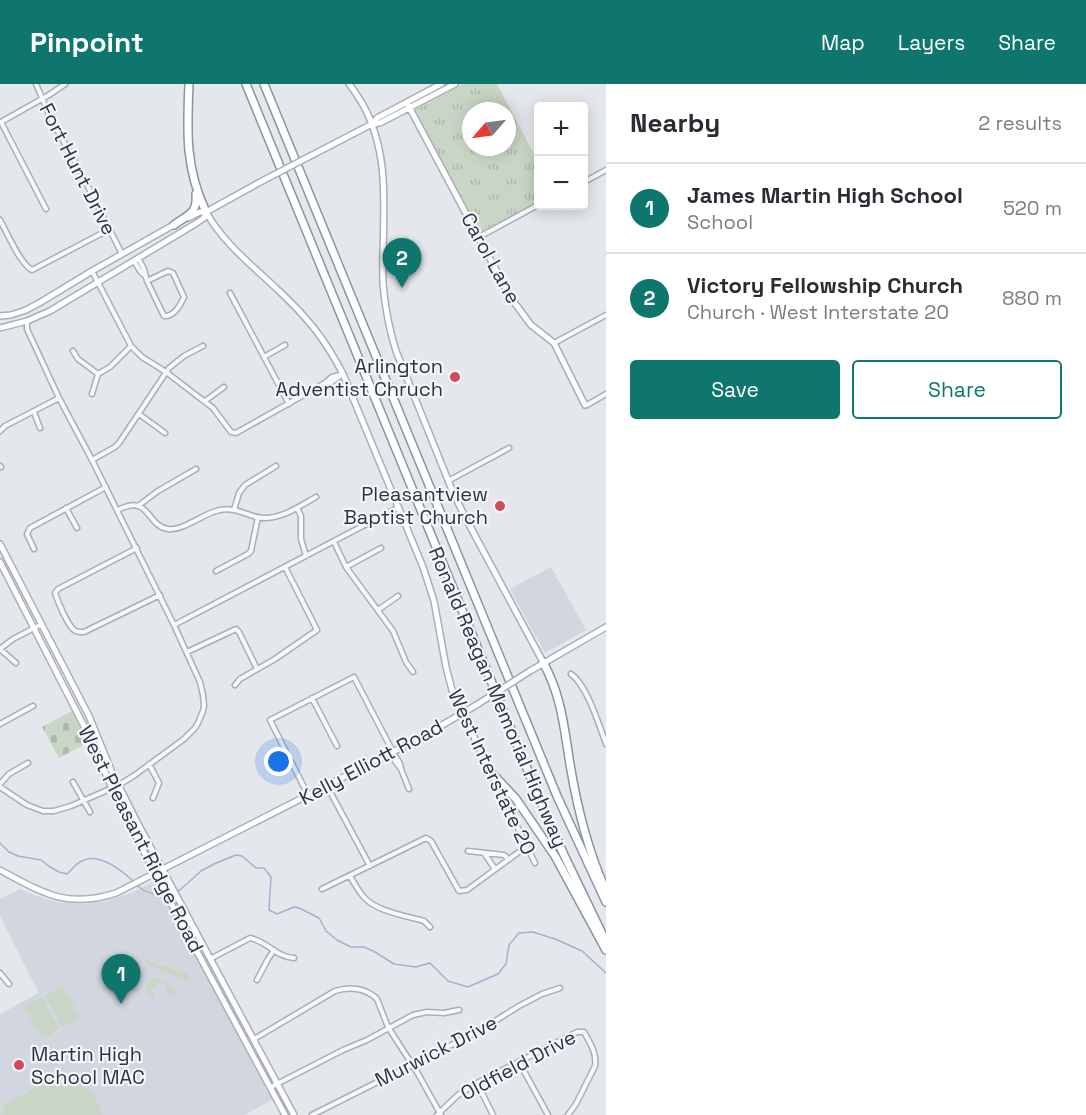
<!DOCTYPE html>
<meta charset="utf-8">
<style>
body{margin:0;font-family:"Space Grotesk",sans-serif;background:#f2f2f3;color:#2b2b33}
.controls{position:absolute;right:18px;top:18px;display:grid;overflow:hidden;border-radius:6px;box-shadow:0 3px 15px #0003}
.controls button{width:54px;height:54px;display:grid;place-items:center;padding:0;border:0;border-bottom:2px solid #e1e1e2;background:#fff;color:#2b2b33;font:30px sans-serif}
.compass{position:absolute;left:462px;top:18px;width:54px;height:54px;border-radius:50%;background:#fff;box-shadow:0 3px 15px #0003;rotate:242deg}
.you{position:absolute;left:279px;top:678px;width:21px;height:21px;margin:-15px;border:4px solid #fff;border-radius:50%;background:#1a73e8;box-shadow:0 0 0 9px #1a73e833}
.badge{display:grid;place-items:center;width:39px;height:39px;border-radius:50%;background:#0f766e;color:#fff;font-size:20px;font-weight:700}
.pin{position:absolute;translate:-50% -50px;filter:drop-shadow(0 2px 3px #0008)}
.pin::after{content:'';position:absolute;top:32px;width:21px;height:18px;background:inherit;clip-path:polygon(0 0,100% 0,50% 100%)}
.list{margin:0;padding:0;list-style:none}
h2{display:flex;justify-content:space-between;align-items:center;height:78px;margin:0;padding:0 24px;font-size:26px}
h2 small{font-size:20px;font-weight:400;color:#7c7c81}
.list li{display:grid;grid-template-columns:39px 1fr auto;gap:18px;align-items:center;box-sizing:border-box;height:90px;padding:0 24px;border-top:2px solid #e1e1e2}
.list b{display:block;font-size:22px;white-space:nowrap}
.list p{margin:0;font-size:20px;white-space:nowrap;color:#7c7c81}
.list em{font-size:20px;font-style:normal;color:#7c7c81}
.actions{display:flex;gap:12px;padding:18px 24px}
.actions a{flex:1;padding:14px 0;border:2px solid #0f766e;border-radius:6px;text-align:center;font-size:21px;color:#0f766e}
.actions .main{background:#0f766e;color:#fff}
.map{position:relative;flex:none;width:606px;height:1031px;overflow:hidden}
header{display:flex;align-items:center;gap:36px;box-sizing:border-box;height:84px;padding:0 30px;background:#0f766e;color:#fff}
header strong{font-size:28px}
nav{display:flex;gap:33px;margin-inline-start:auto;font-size:21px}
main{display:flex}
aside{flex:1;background:#fff}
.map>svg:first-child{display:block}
.built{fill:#d2d6de}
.green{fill:#c9d6c5}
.cemetery{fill:url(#cemetery-stones)}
.park{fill:url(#park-tufts);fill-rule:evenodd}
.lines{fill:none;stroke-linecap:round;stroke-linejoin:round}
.stream{stroke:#9fb4cc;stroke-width:1.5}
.street-casing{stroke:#a9aeb7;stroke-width:7}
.secondary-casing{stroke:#a9aeb7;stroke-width:8}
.highway-casing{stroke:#8b94a3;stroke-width:10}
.street{stroke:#f7f8fa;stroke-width:4}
.secondary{stroke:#fff;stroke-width:5}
.highway{stroke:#fff;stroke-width:7}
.secondary-bridge-casing{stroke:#a9aeb7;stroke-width:8;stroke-linecap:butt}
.secondary-bridge{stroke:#fff;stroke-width:5}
.poi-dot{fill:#d1495b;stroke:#f4f6f9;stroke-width:2}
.labels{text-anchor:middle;stroke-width:4.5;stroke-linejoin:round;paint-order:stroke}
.street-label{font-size:20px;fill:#2b3445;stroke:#f4f6f9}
.poi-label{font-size:20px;fill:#2b3445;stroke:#f4f6f9;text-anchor:end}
</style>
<header>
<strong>Pinpoint</strong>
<nav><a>Map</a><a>Layers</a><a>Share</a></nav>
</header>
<main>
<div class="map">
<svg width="606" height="1031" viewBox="0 0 606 1031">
<defs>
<pattern id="cemetery-stones" width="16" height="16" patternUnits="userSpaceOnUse" patternTransform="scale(1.5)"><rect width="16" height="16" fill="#c9d6c5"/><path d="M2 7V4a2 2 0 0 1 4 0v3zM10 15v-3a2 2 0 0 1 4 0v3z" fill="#adb8ab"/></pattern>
<pattern id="park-tufts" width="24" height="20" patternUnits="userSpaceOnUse" patternTransform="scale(1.5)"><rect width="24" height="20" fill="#c9d6c5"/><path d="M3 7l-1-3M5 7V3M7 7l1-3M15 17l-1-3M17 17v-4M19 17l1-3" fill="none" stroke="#adb8ab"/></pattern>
</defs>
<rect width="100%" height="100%" fill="#e4e7ec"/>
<path class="built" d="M551,483L586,546L545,569L510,505Z
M156,797L273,1015L244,1031H0V930L39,909L0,832V815L20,805L34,811L56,818L84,820L106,817L131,809Z"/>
<path class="green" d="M146,874L149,875V878L187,889L189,894L188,898C175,889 152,887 145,876Z
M153,894L166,898L178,908L170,912L164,900L160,898L150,905L155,913L151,915L145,902L149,900L150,895Z
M63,902L80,934L62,943L45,911Z
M42,913L59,945L42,955L24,923Z
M57,993L60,998C90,997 91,1006 103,1031H0L5,1028L2,1022Z"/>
<path class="cemetery" d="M72,627L87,659L59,674L42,643Z"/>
<path class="park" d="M463,0H497L538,78V119L481,150L415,26ZM471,27H507V63H471Z"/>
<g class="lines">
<path class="stream" d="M0,759L9,768L18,772L41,776L50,783L59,788L67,790C72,786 76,779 82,777C99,768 121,786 133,797
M137,801C147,811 157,811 171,808
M175,807L180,806L201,787L214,780L236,771L242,772L256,784H264L271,793L269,826L277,830L294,823L299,824L319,834L326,847L337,856L351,863H364L375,868L394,880L416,883L430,879L448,897L468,903L498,890L506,880L509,861L519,849L533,848L555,855L582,867L606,889"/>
<defs>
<path id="street" d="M36,0L52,37L78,83L122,170
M1,38L46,125
M1,38L49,11L65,0
M584,98L606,86
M0,136C7,148 20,180 32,186L110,145
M479,153L538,121
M138,174L144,185L147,197L164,232C174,233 180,222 184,213L173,189L168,187L147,197
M134,177L140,187L144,191
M92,187L131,262L142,273L166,288L213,324L231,348L236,349L325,299L332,293L343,290
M230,209L289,320
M554,259L606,231
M73,267L78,275L98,290
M264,273L285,261
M98,290L110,283L131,262
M326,299H330L340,292
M92,310L98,290
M205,317L224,303
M587,321L606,310
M34,328L40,344
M139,330L165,349
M0,347L5,342L59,314
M92,376L115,363L119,359L169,284L184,272L203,262
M0,382L1,383
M448,397L509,364
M138,422L158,407L196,385
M66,424L77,444
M297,424L301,432V455L306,472
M118,426C150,409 146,442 168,445C182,447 202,431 216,427C230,422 243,429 256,433C278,438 298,423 316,413
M234,426L239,409L245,401L276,382
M334,458L346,483L393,547L406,578L413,588
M137,464L58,505L55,509C58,518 67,540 74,546C78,549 80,548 84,548L160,511
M34,465L27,450L30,444L106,403
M346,483L381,464
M216,487L248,470L251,467L258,433
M378,526L398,512
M174,541L399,423
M0,565L13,555L42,540
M0,565L16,579
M187,568L236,545L239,548L257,585
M571,590C587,601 599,641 606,660
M235,601L240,595L275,575L317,546L285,483
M312,614L337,662
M0,640L33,622
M396,673L400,680L401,685L409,705
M149,680L159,699L153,714
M494,695L535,779
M73,698L90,728
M0,700L9,690L28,679
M327,702L370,782
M0,703L27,721L43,727H54L71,722L119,701L135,691L184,655L195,644L198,639L203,627L204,621L203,611L200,598L174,541L92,376L59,314L27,245V237
M308,711L270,636L354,593L393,668L395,677L401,685
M468,767L504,771L508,775
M484,769L495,785
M350,792C354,799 358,806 363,812C374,827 407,832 424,837L430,843
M322,805L426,754L431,757L459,807L467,806L527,762
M210,875L250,854C267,857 276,873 294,874
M0,889L9,900
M257,896L268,875L274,866
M254,955L335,907C349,902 366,904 377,915L388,943L417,988L441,1031
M519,978L548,1031
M477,999L493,1031
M271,1003L343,966L367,956L413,931L427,928L444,929L459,926
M312,1031L479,947L519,922L542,910L560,904
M437,1031L458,1011L477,999L577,948H584C590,959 597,969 595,982L576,1020L568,1031"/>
<path id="secondary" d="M349,0C354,6 358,13 362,19C394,75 381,139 383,200C385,222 389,245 396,267L452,406L465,433L543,578
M407,19L511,214L531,241L554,259L585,321
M372,40L380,39L455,0
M318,68L372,40L377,34L441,0
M206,128C224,160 252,181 278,206C307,233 325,255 343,290L423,483L434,517L446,583L452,606L490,687
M188,134L200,128H206L264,96
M0,232L11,231L26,226L41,218L92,187L177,139
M0,244L27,237L50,227L195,140L204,134L206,128
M0,460L89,632L111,686L137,738L294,1031
M0,478L87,648L112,704L152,784L285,1031
M530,587L606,543
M0,786C43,809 67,825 116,809L422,653L478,620"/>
<path id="highway" d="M189,0C187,47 185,84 206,128
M246,0L547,733L564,771L606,858
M264,0L557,712L606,818
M174,141C187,131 198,130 196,110
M543,578C563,615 564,646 571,686C578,727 589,769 606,807
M490,687L516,715L555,772L606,866"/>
</defs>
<use href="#street" class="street-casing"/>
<use href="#secondary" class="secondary-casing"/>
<use href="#highway" class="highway-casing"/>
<use href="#street" class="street"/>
<use href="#secondary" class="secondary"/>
<use href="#highway" class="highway"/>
<defs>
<path id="secondary-bridge" d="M264,96L318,68
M478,620L530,587"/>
</defs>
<use href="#secondary-bridge" class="secondary-bridge-casing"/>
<use href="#secondary-bridge" class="secondary-bridge"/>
</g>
<g class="poi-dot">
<circle cx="455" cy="293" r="6"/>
<circle cx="500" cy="422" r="6"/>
<circle cx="19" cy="981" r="6"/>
</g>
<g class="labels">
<g class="street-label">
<text transform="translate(78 85) rotate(63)" y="7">Fort Hunt Drive</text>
<text transform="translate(491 174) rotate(61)" y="7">Carol Lane</text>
<text transform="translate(498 613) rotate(67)" y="7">Ronald Reagan Memorial Highway</text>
<text transform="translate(371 678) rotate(-28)" y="7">Kelly Elliott Road</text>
<text transform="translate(492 688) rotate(65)" y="7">West Interstate 20</text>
<text transform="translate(141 755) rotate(63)" y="7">West Pleasant Ridge Road</text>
<text transform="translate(436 967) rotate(-27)" y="7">Murwick Drive</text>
<text transform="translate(518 981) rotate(-28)" y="7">Oldfield Drive</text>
</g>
<g class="poi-label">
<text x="443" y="289">Arlington<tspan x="443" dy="23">Adventist Chruch</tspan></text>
<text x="488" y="417">Pleasantview<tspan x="488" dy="23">Baptist Church</tspan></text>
<text x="31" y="977" text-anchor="start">Martin High<tspan x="31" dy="23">School MAC</tspan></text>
</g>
</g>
</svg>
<div class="controls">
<button>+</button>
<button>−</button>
</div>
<svg class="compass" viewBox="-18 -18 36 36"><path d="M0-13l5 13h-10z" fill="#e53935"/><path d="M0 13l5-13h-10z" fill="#7c7c81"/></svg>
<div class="you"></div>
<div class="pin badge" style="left:121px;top:920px">1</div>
<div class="pin badge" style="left:402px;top:204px">2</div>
</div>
<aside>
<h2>Nearby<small>2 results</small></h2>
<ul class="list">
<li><span class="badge">1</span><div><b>James Martin High School</b><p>School</p></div><em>520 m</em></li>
<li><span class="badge">2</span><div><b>Victory Fellowship Church</b><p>Church · West Interstate 20</p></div><em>880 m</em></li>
</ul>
<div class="actions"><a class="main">Save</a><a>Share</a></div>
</aside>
</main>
